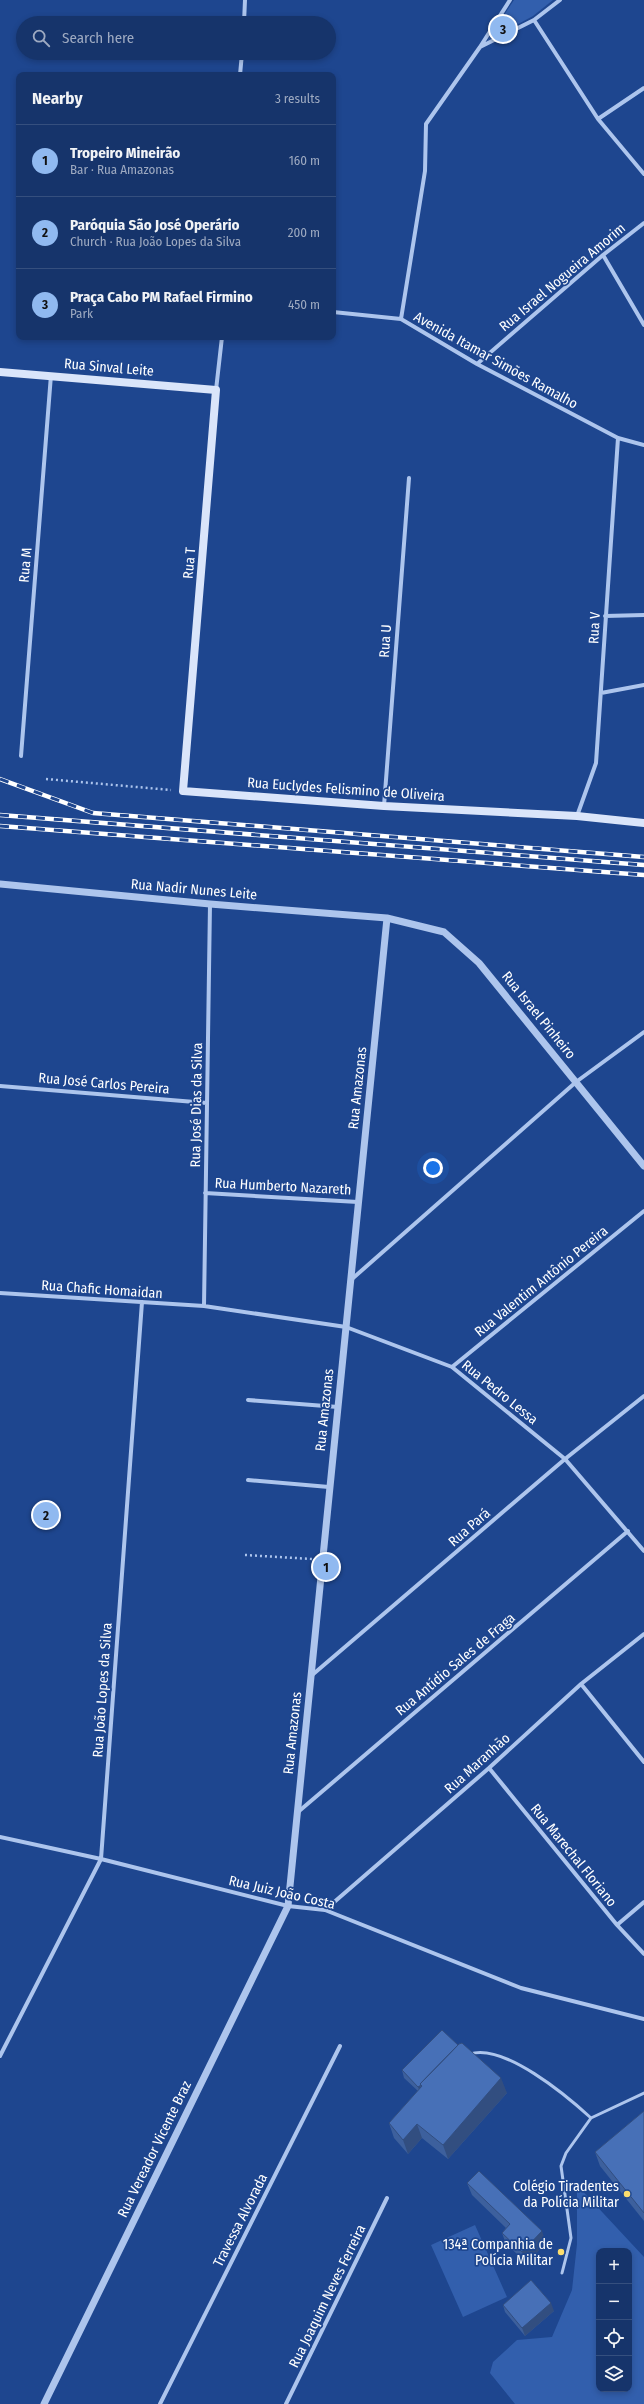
<!DOCTYPE html>
<meta charset="utf-8">
<style>
body{margin:0;font-family:"Fira Sans Condensed",sans-serif;background:#233f73;color:#f1f3f6}
.controls{position:absolute;right:12px;bottom:12px;display:grid;overflow:hidden;border-radius:8px;box-shadow:0 2px 6px #0003}
.controls button{width:36px;height:36px;display:grid;place-items:center;padding:0;border:0;border-bottom:1px solid #354f7e;background:#16346b;color:#f1f3f6;font:20px sans-serif}
.you{position:absolute;left:433px;top:1168px;width:14px;height:14px;margin:-10px;border:3px solid #fff;border-radius:50%;background:#1a73e8;box-shadow:0 0 0 6px #1a73e833}
.badge{display:grid;place-items:center;width:26px;height:26px;border-radius:50%;background:#90b9f0;color:#111;font-size:13px;font-weight:700}
.pin{position:absolute;translate:-50% -50%;border:2px solid #fff;box-shadow:0 1px 4px #0006}
.list{margin:0;padding:0;list-style:none}
h2{display:flex;justify-content:space-between;align-items:center;height:52px;margin:0;padding:0 16px;font-size:17px}
h2 small{font-size:13px;font-weight:400;color:#9eaac1}
.list li{display:grid;grid-template-columns:26px 1fr auto;gap:12px;align-items:center;box-sizing:border-box;height:72px;padding:0 16px;border-top:1px solid #354f7e}
.list b{display:block;font-size:15px;white-space:nowrap}
.list p{margin:0;font-size:13px;white-space:nowrap;color:#9eaac1}
.list em{font-size:13px;font-style:normal;color:#9eaac1}
.icon{flex:none;width:22px;height:22px;fill:none;stroke:currentColor;stroke-width:2;stroke-linecap:round;stroke-linejoin:round}
.map{position:relative;flex:none;width:644px;height:2404px;overflow:hidden}
.search{position:absolute;background:#16346b;box-shadow:0 2px 6px #0003;left:16px;top:16px;width:320px;height:44px;display:flex;align-items:center;gap:10px;box-sizing:border-box;padding:0 14px;border-radius:22px;color:#9eaac1;font-size:15px}
.panel{position:absolute;background:#16346b;box-shadow:0 2px 6px #0003;left:16px;top:72px;width:320px;height:268px;border-radius:8px}
.map>svg:first-child{display:block}
.green{fill:#325fad;fill-rule:evenodd}
.lines{fill:none;stroke-linecap:round;stroke-linejoin:round}
.path{stroke:#adc5ed;stroke-width:2.5;stroke-dasharray:2 3;stroke-linecap:butt}
.service{stroke:#adc5ed;stroke-width:3}
.minor{stroke:#adc5ed;stroke-width:4}
.tertiary{stroke:#adc5ed;stroke-width:7}
.secondary{stroke:#dae5fa;stroke-width:8}
.rail-casing{stroke:#fff;stroke-width:4.5}
.rail{stroke:#1e468f;stroke-width:3;stroke-dasharray:9;stroke-linecap:butt}
.wall{fill:#3d609d}
.shaded-wall{fill:#324e80}
.building{fill:#4770b7;stroke:#324e80}
.poi-dot{fill:#fcde6d;stroke:#1e468f;stroke-width:1.5}
.labels{text-anchor:middle;stroke-width:3.5;stroke-linejoin:round;paint-order:stroke}
.street-label{font-size:14px;fill:#fff;stroke:#1e468f}
.poi-label{font-size:14px;fill:#fff;stroke:#1e468f;text-anchor:end}
</style>
<div class="map">
<svg width="644" height="2404" viewBox="0 0 644 2404">
<rect width="100%" height="100%" fill="#1e468f"/>
<path class="green" d="M514,0H553L533,16L487,41Z
M577,2185L644,2257V2404H515L490,2373L493,2362L517,2340L552,2337L572,2290L577,2244ZM599,2251H629V2389H599Z
M475,2225L507,2297L463,2317L431,2245Z"/>
<g class="lines">
<path class="path" d="M46,779L171,790
M245,1555L312,1559"/>
<path class="service" d="M470,2054C504,2043 567,2096 591,2118L644,2093
M562,2273L571,2238L561,2166L566,2153L591,2118"/>
<path class="minor" d="M534,20L598,119L644,174
M244,23L245,0
M480,47L510,0
M240,75L242,53
M598,119L644,88
M603,255L644,325
M333,312L401,319L477,364L618,438L644,445
M401,319L425,171L426,124L480,47L534,20L560,0
M477,364L603,255L644,223
M216,390L222,337
M605,616L644,615
M601,693L644,685
M21,756L51,375
M384,806L409,478
M577,816L596,763L618,438
M0,1086L207,1103
M205,1193L358,1202
M352,1279L576,1082L644,1032
M0,1293L204,1306L346,1327L452,1367L565,1459L644,1551
M204,1306L210,904
M452,1367L644,1211
M248,1400L338,1407
M248,1480L329,1487
M311,1676L565,1459L644,1396
M581,1684L644,1762
M489,1768L617,1925L644,1954
M298,1812L628,1531
M0,1837L101,1859L288,1906L325,1910L521,1988L644,2019
M325,1910L489,1768L581,1684L644,1634
M617,1925L644,1902
M0,2056L101,1859L142,1302
M160,2404L340,2046
M286,2404L387,2198"/>
<path class="tertiary" d="M0,884L210,904L387,918L444,932L479,963L644,1166
M44,2404L288,1906L387,918"/>
<path class="secondary" d="M0,372L216,390L183,791L384,806L577,816L644,823"/>
<defs>
<path id="rail" d="M0,779L93,813L644,857
M0,815L644,865
M0,826L644,875"/>
</defs>
<use href="#rail" class="rail-casing"/>
<use href="#rail" class="rail"/>
</g>
<path class="wall" d="M402,2070L507,2093L448,2159L422,2138L408,2154L394,2138L389,2123L418,2091L404,2078Z
M644,2111V2221L600,2166L595,2152Z
M467,2183L546,2243L527,2263L506,2244L502,2233L506,2228L472,2195Z
M503,2305L554,2311L525,2336L505,2312Z"/>
<path class="shaded-wall" d="M501,2078L507,2093L448,2159L443,2145Z
M420,2085L423,2093L421,2095L418,2087Z
M417,2124L422,2138L408,2154L403,2140Z
M542,2231L546,2243L527,2263L522,2252Z
M551,2303L554,2311L525,2336L522,2328Z"/>
<path class="building" d="M442,2030L458,2045L420,2084L421,2085L418,2087L402,2070Z
M462,2043L501,2078L443,2145L417,2124L403,2140L389,2123L422,2086L420,2084L459,2044Z
M644,2111V2213L595,2152Z
M479,2171L542,2231L522,2252L502,2233L510,2224L467,2183Z
M531,2280L551,2303L522,2328L503,2305Z"/>
<g class="poi-dot">
<circle cx="627" cy="2194" r="4"/>
<circle cx="561" cy="2252" r="4"/>
</g>
<g class="labels">
<g class="street-label">
<text transform="translate(562 277) rotate(-40)" y="5">Rua Israel Nogueira Amorim</text>
<text transform="translate(496 360) rotate(29)" y="5">Avenida Itamar Simões Ramalho</text>
<text transform="translate(109 367) rotate(5)" y="5">Rua Sinval Leite</text>
<text transform="translate(189 563) rotate(-85)" y="5">Rua T</text>
<text transform="translate(25 565) rotate(-85)" y="5">Rua M</text>
<text transform="translate(594 628) rotate(-87)" y="5">Rua V</text>
<text transform="translate(385 641) rotate(-86)" y="5">Rua U</text>
<text transform="translate(346 789) rotate(4)" y="5">Rua Euclydes Felismino de Oliveira</text>
<text transform="translate(194 889) rotate(5)" y="5">Rua Nadir Nunes Leite</text>
<text transform="translate(539 1015) rotate(51)" y="5">Rua Israel Pinheiro</text>
<text transform="translate(104 1083) rotate(5)" y="5">Rua José Carlos Pereira</text>
<text transform="translate(357 1088) rotate(-84)" y="5">Rua Amazonas</text>
<text transform="translate(196 1105) rotate(-89)" y="5">Rua José Dias da Silva</text>
<text transform="translate(283 1186) rotate(3)" y="5">Rua Humberto Nazareth</text>
<text transform="translate(541 1281) rotate(-39)" y="5">Rua Valentim Antônio Pereira</text>
<text transform="translate(102 1289) rotate(4)" y="5">Rua Chafic Homaidan</text>
<text transform="translate(500 1392) rotate(39)" y="5">Rua Pedro Lessa</text>
<text transform="translate(324 1410) rotate(-84)" y="5">Rua Amazonas</text>
<text transform="translate(469 1527) rotate(-41)" y="5">Rua Pará</text>
<text transform="translate(455 1664) rotate(-40)" y="5">Rua Antídio Sales de Fraga</text>
<text transform="translate(102 1690) rotate(-86)" y="5">Rua João Lopes da Silva</text>
<text transform="translate(292 1733) rotate(-84)" y="5">Rua Amazonas</text>
<text transform="translate(477 1763) rotate(-42)" y="5">Rua Maranhão</text>
<text transform="translate(574 1855) rotate(51)" y="5">Rua Marechal Floriano</text>
<text transform="translate(282 1892) rotate(13)" y="5">Rua Juiz João Costa</text>
<text transform="translate(154 2149) rotate(-64)" y="5">Rua Vereador Vicente Braz</text>
<text transform="translate(240 2220) rotate(-63)" y="5">Travessa Alvorada</text>
<text transform="translate(327 2296) rotate(-64)" y="5">Rua Joaquim Neves Ferreira</text>
</g>
<g class="poi-label">
<text x="619" y="2191">Colégio Tiradentes<tspan x="619" dy="16">da Polícia Militar</tspan></text>
<text x="553" y="2249">134ª Companhia de<tspan x="553" dy="16">Polícia Militar</tspan></text>
</g>
</g>
</svg>
<div class="controls">
<button>+</button>
<button>−</button>
<button><svg class="icon" aria-label="locate" viewBox="0 0 24 24"><circle cx="12" cy="12" r="6"/><path d="M12 2v4M12 18v4M2 12h4M18 12h4"/></svg></button>
<button><svg class="icon" aria-label="layers" viewBox="0 0 24 24"><path d="M12 4l9 5-9 5-9-5zM3 14l9 5 9-5"/></svg></button>
</div>
<div class="you"></div>
<div class="pin badge" style="left:326px;top:1567px">1</div>
<div class="pin badge" style="left:46px;top:1515px">2</div>
<div class="pin badge" style="left:503px;top:29px">3</div>
<div class="search"><svg class="icon" aria-label="search" viewBox="0 0 24 24"><circle cx="10" cy="10" r="6"/><path d="M15 15l6 6"/></svg>Search here</div>
<section class="panel">
<h2>Nearby<small>3 results</small></h2>
<ul class="list">
<li><span class="badge">1</span><div><b>Tropeiro Mineirão</b><p>Bar · Rua Amazonas</p></div><em>160 m</em></li>
<li><span class="badge">2</span><div><b>Paróquia São José Operário</b><p>Church · Rua João Lopes da Silva</p></div><em>200 m</em></li>
<li><span class="badge">3</span><div><b>Praça Cabo PM Rafael Firmino</b><p>Park</p></div><em>450 m</em></li>
</ul>
</section>
</div>
